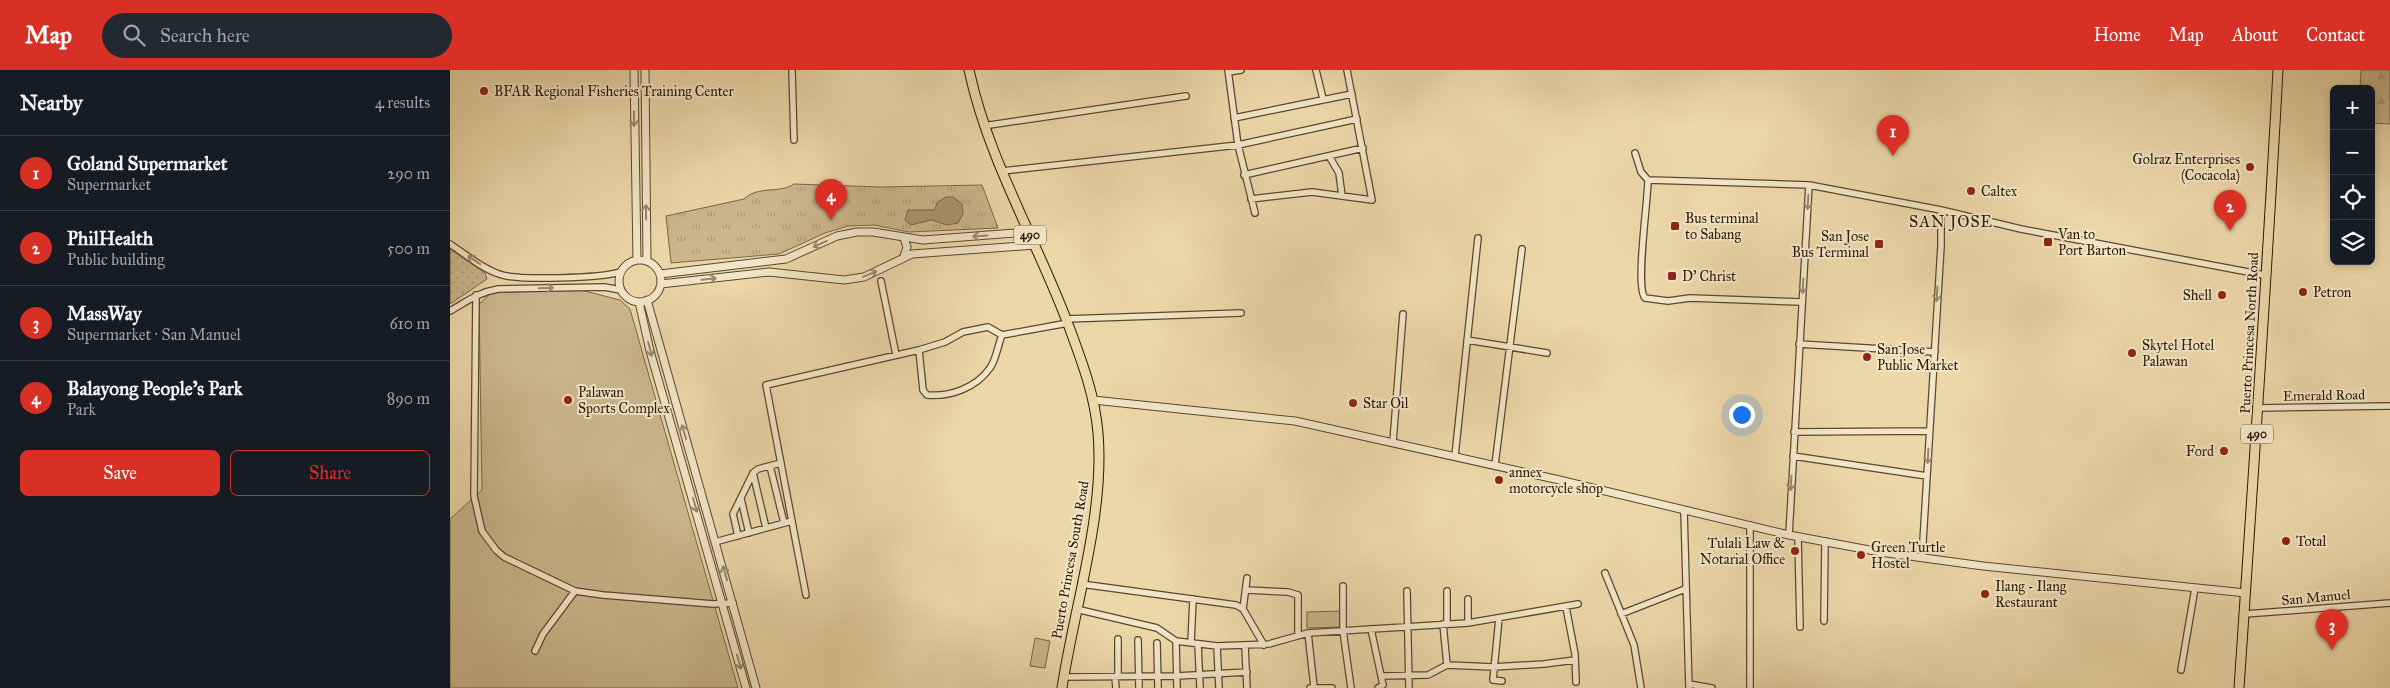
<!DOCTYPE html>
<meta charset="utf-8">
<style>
body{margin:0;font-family:"IM FELL Great Primer",serif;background:#242831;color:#f1f3f6}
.controls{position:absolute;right:15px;top:15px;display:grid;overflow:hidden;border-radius:8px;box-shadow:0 2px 8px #0003}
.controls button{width:45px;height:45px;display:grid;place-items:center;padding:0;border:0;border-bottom:1px solid #363941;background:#171b24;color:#f1f3f6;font:25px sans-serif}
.you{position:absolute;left:1291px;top:344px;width:18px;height:18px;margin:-12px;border:4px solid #fff;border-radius:50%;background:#1a73e8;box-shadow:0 0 0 8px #1a73e833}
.badge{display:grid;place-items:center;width:32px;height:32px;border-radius:50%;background:#d93025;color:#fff;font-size:16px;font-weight:700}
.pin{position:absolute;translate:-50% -41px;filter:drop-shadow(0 1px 2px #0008)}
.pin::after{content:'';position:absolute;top:26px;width:18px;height:15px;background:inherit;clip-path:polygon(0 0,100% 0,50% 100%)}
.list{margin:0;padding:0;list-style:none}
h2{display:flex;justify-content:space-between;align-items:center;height:65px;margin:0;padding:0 20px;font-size:21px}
h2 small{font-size:16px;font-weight:400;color:#9ea1a6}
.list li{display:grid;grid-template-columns:32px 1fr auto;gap:15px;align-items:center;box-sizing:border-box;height:75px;padding:0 20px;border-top:1px solid #363941}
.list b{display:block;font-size:19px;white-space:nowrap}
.list p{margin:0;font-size:16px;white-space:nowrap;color:#9ea1a6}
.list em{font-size:16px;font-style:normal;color:#9ea1a6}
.actions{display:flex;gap:10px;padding:15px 20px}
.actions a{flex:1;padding:11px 0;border:1px solid #d93025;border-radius:8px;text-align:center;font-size:18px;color:#d93025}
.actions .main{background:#d93025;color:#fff}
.icon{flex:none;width:28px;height:28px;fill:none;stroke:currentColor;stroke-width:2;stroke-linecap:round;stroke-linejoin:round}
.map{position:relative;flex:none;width:1940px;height:618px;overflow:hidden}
header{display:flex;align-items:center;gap:30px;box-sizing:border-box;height:70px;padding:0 25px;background:#d93025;color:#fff}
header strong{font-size:24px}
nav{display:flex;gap:28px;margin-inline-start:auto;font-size:18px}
.search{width:350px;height:45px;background:#242831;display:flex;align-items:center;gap:12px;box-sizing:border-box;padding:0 18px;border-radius:28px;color:#9ea1a6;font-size:19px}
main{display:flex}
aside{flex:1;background:#171b24}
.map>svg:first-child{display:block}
.grass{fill:url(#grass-dots);stroke:#7a6648}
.forest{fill:url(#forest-firs);stroke:#7a6648}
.park{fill:url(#park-tufts);stroke:#7a6648}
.pitch{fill:#cbb68d;stroke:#7a6648}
.water{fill:#aa9670;stroke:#766344}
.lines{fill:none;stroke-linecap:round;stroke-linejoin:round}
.minor-casing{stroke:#5a472c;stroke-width:8}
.tertiary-casing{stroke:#5a472c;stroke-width:9}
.primary-casing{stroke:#291702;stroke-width:11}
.minor{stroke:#f3e5c7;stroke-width:5.5}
.tertiary{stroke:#f3e5c7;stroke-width:7}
.primary{stroke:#ecd7a9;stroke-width:9}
.oneway{stroke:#98886e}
.poi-dot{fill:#8f2418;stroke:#f3e5c7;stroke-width:2}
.labels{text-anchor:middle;stroke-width:4;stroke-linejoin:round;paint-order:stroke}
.shield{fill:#f3e5c7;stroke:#66553d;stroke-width:1}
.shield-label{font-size:12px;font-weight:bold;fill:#291702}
.poi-label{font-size:14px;fill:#291702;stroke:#f3e5c7;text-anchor:start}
.street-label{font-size:14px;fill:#291702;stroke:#f3e5c7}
.quarter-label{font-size:16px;letter-spacing:1px;fill:#291702;stroke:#f3e5c7}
</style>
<header>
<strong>Map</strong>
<div class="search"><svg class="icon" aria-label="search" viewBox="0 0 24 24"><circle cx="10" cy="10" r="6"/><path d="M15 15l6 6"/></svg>Search here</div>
<nav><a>Home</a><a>Map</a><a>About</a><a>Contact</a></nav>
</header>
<main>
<aside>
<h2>Nearby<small>4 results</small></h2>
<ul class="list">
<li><span class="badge">1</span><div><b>Goland Supermarket</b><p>Supermarket</p></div><em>290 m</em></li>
<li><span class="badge">2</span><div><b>PhilHealth</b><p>Public building</p></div><em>500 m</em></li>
<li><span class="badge">3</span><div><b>MassWay</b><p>Supermarket · San Manuel</p></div><em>610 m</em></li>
<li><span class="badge">4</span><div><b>Balayong People's Park</b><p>Park</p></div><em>890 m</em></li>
</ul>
<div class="actions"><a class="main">Save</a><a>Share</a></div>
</aside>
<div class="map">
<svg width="1940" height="618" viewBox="0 0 1940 618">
<defs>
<pattern id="grass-dots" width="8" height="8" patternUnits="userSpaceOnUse" patternTransform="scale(1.25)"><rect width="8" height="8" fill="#cbb68d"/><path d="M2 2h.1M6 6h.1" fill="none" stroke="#ae9c78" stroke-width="1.8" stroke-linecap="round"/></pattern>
<pattern id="forest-firs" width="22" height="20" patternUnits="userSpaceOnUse" patternTransform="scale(1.25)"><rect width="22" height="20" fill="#cbb68d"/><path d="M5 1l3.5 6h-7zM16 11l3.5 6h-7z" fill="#ae9c78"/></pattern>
<pattern id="park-tufts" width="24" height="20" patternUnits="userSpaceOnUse" patternTransform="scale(1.25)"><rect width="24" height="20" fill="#cbb68d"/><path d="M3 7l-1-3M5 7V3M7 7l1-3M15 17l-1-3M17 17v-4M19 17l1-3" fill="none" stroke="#ae9c78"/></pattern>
</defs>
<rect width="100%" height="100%" fill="#ecd7a9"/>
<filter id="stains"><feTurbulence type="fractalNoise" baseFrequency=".004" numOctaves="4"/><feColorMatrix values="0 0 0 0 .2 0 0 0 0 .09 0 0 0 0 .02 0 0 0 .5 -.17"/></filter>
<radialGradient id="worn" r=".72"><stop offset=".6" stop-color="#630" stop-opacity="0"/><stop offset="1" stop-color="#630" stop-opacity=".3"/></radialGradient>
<path class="grass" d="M0,179L35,203L37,209L0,234Z"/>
<path class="forest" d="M1911,0H1940V54L1921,53V19H1910Z"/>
<path class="park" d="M344,114L430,117L532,115L548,158L459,162L424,155L398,156L375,163L329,184L221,193L216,146L294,129C309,115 329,124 344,114Z"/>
<path class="pitch" d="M127,219L170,230L180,239L288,618H0V449L32,420L29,234L41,223Z
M890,541L891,557L857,558V542Z
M585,568L600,571L595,598L580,596Z"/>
<path class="water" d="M496,127H503L512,134L513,144L508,153L497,155L481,150L461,155L455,150L458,140H484L488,132Z"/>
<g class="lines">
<defs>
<path id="minor" d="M342,0L344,70
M778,0L788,75L805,143
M866,0L873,29
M779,2L791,0
M784,48L902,24
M533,56L736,26
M1185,83L1191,102L1198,110
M879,86L889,103L892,126
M552,101L788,75L907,49
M794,105L913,78
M801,129L862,122L922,130L897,0
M0,174C15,184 31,198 49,204C67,211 151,208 170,202
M431,211L446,285
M26,225L24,426L32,461L46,480L54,487L125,521L153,525L263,534L283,533
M1352,232L1240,228L1218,231L1195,228C1185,217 1198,131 1198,110L1359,115L1491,140L1571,159L1814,205
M0,241C16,232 29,222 48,219L154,217L171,220
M616,249L791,243
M1017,270L1097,283
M1349,274L1485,282
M469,280L473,320L477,325C500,327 526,318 540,298C546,290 548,275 552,265L618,253
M1809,338L1940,336
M1344,362L1479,361
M943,372L953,244
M1005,386L1028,168
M1343,386L1477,406
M1045,395L1072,179
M320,396L334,453
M303,403L316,458
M291,429L299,463
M1234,441L1239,618
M1300,455V618
M1339,465L1359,115
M288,466L283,444L303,403L308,399L331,393
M1348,467L1350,557
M265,472L342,451
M1472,488L1491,176V140
M1155,503L1184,575L1191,618
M631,514L786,535L793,539L814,575
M893,516V561L901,618
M796,520L838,522L848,525V566
M957,521L959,618
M997,521V553
M356,525L316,315L469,280L495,272L513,262L538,257L552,265
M1018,529V553
M1116,537L1125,584L1126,612
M626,539L707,558L726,571L767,576L819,574L858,563L1018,553L1128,534
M793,539L797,508
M1171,544L1235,519
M1795,544L1940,533
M1049,548L1043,610L1052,611
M1374,551L1375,471
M993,554L997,595
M921,559L933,615L928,618
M858,563L864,617
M688,570L689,618
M726,571L727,618
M707,573L708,618
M741,573L743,529
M748,574L750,618
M767,576L769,618
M795,576L797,618
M85,581L93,564L125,521
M1731,600L1745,518
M932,606L978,605L997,595L1043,597L1094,594L1125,590
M614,607L727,606L797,602
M665,607L666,618
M668,607V569
M1239,614L1262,618
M860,618H882"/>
<path id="tertiary" d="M184,0L187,190
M195,0L197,191
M454,168L457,177L454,186
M169 211a21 21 0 1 1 42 0a21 21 0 1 1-42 0Z
M210,204L336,189L387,166L407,162H423L473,170L579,162
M211,214L319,202L394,210L414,207L462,184L585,175
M197,230L306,618
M189,232L200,281L296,618
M643,330L845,351L1105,409L1339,465L1430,482L1533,496L1796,523"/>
<path id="primary" d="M519,0C538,89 586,169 618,254C631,289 645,325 648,363C655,444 624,538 612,618
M1789,618C1803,412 1817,206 1828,0"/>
</defs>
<use href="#minor" class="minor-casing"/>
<use href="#tertiary" class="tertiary-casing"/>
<use href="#primary" class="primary-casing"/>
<use href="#minor" class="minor"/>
<use href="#tertiary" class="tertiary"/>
<use href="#primary" class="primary"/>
</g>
<defs><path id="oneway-shaft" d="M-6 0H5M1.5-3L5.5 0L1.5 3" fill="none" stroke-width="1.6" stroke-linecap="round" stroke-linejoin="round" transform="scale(1.25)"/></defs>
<g class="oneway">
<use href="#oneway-shaft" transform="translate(184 49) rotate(90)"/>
<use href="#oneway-shaft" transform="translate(1358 132) rotate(93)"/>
<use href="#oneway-shaft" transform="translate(196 142) rotate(-91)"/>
<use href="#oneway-shaft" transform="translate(530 166) rotate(176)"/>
<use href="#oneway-shaft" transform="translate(370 174) rotate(156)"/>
<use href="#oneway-shaft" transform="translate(24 190) rotate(-147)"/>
<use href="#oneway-shaft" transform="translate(420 204) rotate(-23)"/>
<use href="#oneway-shaft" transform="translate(259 209) rotate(-6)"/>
<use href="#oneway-shaft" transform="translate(1353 216) rotate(92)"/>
<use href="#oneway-shaft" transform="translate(96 218) rotate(-2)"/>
<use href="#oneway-shaft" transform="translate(1487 224) rotate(93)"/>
<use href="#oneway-shaft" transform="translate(200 279) rotate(76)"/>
<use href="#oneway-shaft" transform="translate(234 362) rotate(-106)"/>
<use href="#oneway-shaft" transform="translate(1478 386) rotate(93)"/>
<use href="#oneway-shaft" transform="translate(1341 413) rotate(93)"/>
<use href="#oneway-shaft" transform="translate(245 435) rotate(74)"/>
<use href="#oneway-shaft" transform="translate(275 503) rotate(-106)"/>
<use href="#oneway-shaft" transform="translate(289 592) rotate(74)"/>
</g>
<g class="poi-dot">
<circle cx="34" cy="21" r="5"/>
<circle cx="1800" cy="97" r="5"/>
<circle cx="1521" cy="121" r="5"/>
<rect x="1220" y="151" width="10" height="10" rx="2.5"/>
<rect x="1593" y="167" width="10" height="10" rx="2.5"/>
<rect x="1424" y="169" width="10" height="10" rx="2.5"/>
<rect x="1217" y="201" width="10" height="10" rx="2.5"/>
<circle cx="1853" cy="222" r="5"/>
<circle cx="1772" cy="225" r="5"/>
<circle cx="1682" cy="283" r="5"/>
<circle cx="1417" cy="287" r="5"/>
<circle cx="118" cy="330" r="5"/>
<circle cx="903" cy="333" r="5"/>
<circle cx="1774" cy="381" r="5"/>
<circle cx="1049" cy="410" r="5"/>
<circle cx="1836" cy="471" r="5"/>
<circle cx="1345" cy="481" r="5"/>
<circle cx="1411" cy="485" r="5"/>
<circle cx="1535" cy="524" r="5"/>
</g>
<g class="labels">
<g class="shield">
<rect x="564" y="155.5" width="32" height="19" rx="4"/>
<rect x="1791" y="354.5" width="32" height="19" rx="4"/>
</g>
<g class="shield-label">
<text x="580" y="169">490</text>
<text x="1807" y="368">490</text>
</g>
<g class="poi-label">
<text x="44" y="26">BFAR Regional Fisheries Training Center</text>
<text x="1790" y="94" text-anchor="end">Golraz Enterprises<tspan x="1790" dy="16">(Cocacola)</tspan></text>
<text x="1531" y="126">Caltex</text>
<text x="1235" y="153">Bus terminal<tspan x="1235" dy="16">to Sabang</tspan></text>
<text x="1608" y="169">Van to<tspan x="1608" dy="16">Port Barton</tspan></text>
<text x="1419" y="171" text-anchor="end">San Jose<tspan x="1419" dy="16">Bus Terminal</tspan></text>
<text x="1232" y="211">D' Christ</text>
<text x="1863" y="227">Petron</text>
<text x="1762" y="230" text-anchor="end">Shell</text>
<text x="1692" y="280">Skytel Hotel<tspan x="1692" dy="16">Palawan</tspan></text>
<text x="1427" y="284">San Jose<tspan x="1427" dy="16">Public Market</tspan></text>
<text x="128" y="327">Palawan<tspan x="128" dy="16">Sports Complex</tspan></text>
<text x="913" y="338">Star Oil</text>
<text x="1764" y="386" text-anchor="end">Ford</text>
<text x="1059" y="407">annex<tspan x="1059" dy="16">motorcycle shop</tspan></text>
<text x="1846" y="476">Total</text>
<text x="1335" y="478" text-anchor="end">Tulali Law &amp;<tspan x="1335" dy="16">Notarial Office</tspan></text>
<text x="1421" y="482">Green Turtle<tspan x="1421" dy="16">Hostel</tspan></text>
<text x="1545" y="521">Ilang - Ilang<tspan x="1545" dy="16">Restaurant</tspan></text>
</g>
<g class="street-label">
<text transform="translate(1799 263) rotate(-87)" y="5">Puerto Princesa North Road</text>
<text transform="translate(1874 325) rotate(-1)" y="5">Emerald Road</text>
<text transform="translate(620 490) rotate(-80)" y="5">Puerto Princesa South Road</text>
<text transform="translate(1866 527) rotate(-5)" y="5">San Manuel</text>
</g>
<g class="quarter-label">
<text x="1501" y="157">SAN JOSE</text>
</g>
</g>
<rect width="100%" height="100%" filter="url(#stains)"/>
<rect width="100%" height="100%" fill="url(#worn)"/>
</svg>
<div class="controls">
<button>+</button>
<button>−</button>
<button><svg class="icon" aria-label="locate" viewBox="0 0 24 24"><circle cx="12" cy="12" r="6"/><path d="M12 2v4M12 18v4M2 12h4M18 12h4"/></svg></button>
<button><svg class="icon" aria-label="layers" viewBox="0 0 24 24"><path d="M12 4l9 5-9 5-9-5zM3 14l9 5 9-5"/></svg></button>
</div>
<div class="you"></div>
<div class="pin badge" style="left:1443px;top:86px">1</div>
<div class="pin badge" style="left:1780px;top:161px">2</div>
<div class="pin badge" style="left:1882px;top:580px">3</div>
<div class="pin badge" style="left:381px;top:150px">4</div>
</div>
</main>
